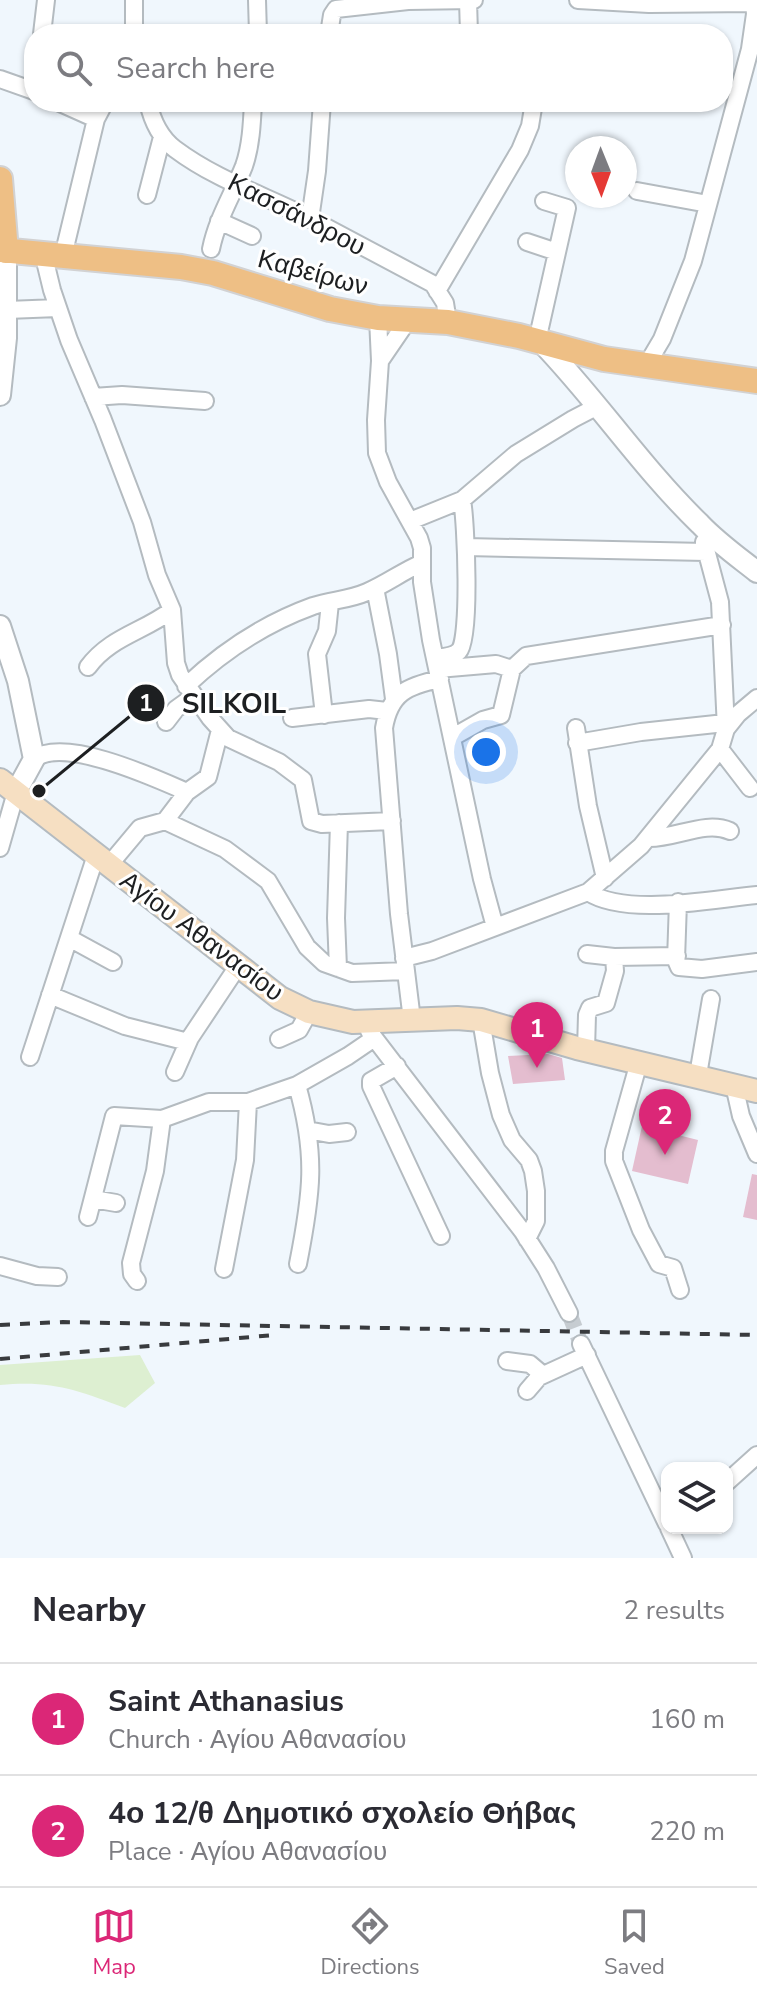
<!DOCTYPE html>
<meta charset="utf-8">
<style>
body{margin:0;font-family:"Nunito Sans",sans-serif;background:#f7f7f7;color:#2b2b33}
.controls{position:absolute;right:24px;bottom:24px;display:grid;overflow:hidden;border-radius:16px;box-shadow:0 2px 6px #0004}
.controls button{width:72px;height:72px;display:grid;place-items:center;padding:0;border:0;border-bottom:2px solid #e1e1e2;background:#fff;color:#2b2b33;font:40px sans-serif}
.compass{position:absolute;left:565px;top:136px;width:72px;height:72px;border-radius:50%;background:#fff;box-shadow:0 2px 6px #0004;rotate:179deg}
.you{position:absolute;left:486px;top:752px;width:28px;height:28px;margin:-20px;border:6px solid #fff;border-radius:50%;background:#1a73e8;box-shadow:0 0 0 12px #1a73e833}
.badge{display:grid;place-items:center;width:52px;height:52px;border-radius:50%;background:#db2777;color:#fff;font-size:26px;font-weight:700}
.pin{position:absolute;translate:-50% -66px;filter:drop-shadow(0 2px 4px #0008)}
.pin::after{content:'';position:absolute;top:42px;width:28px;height:24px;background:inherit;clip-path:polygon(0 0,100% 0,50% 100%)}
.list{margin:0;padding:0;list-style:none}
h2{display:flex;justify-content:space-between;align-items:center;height:104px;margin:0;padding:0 32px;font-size:34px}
h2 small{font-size:26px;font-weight:400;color:#7c7c81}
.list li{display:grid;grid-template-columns:52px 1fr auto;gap:24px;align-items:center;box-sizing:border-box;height:112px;padding:0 32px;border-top:2px solid #e1e1e2}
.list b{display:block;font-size:30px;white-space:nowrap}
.list p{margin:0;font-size:26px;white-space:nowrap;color:#7c7c81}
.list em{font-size:26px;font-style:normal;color:#7c7c81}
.icon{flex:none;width:44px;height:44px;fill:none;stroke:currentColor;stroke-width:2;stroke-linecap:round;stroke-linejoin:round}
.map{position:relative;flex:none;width:757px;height:1558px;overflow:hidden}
.search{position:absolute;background:#fff;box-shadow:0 2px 6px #0004;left:24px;right:24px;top:24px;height:88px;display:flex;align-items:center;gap:20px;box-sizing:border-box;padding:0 28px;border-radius:32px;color:#7c7c81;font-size:30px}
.sheet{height:328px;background:#fff}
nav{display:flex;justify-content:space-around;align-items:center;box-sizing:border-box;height:112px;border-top:2px solid #e1e1e2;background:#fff;font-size:22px;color:#7c7c81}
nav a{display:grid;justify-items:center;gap:4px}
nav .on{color:#db2777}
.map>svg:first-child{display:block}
.green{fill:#ddefd1}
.building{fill:#e4bdcf}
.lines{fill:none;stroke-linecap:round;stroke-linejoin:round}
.minor-tunnel{stroke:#c6ccd1;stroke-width:16;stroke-dasharray:16 8;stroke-linecap:butt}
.minor-casing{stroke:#b4bbc0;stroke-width:20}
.tertiary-casing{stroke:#b4bbc0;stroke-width:24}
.secondary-casing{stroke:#b4bbc0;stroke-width:26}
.primary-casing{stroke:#d2d2d3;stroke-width:28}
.minor{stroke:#fff;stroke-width:16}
.tertiary{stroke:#fff;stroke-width:20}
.secondary{stroke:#f6dfc2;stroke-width:22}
.primary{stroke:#eebf85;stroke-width:24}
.rail{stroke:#393b3e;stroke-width:4;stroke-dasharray:10 10;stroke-linecap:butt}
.labels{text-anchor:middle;stroke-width:6;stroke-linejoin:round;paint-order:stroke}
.street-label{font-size:26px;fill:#1d1f21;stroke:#fff}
.leader{fill:none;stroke:#1d1f21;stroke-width:3}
.callout-dot{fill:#1d1f21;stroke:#fff;stroke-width:3}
.mark-label{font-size:24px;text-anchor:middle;font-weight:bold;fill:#fff}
.callout-label{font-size:28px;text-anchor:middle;font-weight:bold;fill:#1d1f21;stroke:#fff;stroke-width:6;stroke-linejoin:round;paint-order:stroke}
</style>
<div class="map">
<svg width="757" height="1558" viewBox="0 0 757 1558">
<rect width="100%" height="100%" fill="#f0f7fd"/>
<path class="green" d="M140,1355L155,1383L125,1408C77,1390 52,1380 0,1385V1365Z"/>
<path class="building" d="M548,1054L562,1058L565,1080L513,1084L508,1056Z
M642,1126L698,1140L688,1184L632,1171Z
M752,1174L757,1175V1220L743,1217Z"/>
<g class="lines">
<path class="minor-tunnel" d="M569,1313L581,1344"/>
<defs>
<path id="minor" d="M134,0V34
M257,0L258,34
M468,0L469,34
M578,0L649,4L754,3L755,14L750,49L693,261L662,339L646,366
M42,34L46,0
M329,34L332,15L336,9L408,1L474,0
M0,79L34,91
M58,102L96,119
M148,102C152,120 159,137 175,149C215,179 263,195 307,217C349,239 391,262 433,284L445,303L448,322
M637,191L708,204
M147,195L162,137
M310,219L317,171L322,102
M219,221L252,236
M527,242L557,252
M211,249C217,219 233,194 244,166C251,146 252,123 253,102
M43,253L52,290L69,340L103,420L142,522L157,575L172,610L176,663L180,675L210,718L228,738L279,762L303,780L311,821L322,824L392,821
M63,256L96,119L105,102
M437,291L520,150L530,126L534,102
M7,310L58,308
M378,318L380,361L376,420L377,453L388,482L419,538L422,548V582L431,640L482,879L495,927
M537,341L567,208L544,201
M380,361L408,320
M93,397L122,395L205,401
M410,521L462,500L516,454L573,419L598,406
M704,542L720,602L726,729
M466,547L706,552
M375,588L388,654L394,699
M435,658C443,657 453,657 459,651C471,639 466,521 462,500
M88,667C110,637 143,632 172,610
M438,669L496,664L512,669
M186,686C222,652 266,623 313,606C331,600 349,600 367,592C386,584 403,571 422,563
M324,715L317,654L327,631L330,603
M292,718L369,709L387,711
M166,722L176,709L194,696
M576,728L588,806L605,878
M453,737L483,720L501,715L512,669L526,656L722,625
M577,743L641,732L725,723
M720,749L750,788
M34,759C64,736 155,778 187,792
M165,821L225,849L268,881L307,947L324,963L352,973L406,971
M648,838C675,839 705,820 730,831
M0,848L16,792
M109,865L140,828L165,821L187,792L208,777L220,730
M588,892C626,917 712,899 757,895
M678,902L676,960L679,967L702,969L757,962
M69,938L113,962
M587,954L614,957L677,956
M404,958L432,951L588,892L641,846L720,749L726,729L738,714L757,698
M338,968L336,918L339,823
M50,995L125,1026L188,1042
M412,1020L399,914L384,728C390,693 407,686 440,679
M481,1020L490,1073L501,1115L512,1140L529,1160L533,1171L536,1191V1221L527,1239
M369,1031L523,1232L546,1268L569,1313
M279,1039L299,1030L309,1012
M586,1050L587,1015L590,1008L606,1003L615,971L614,957
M30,1057L96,855
M639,1062L614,1151V1161L641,1230L659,1264L673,1268L680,1290
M397,1066L371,1081V1086L441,1236
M175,1072L190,1038L238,966
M698,1075L711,999
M297,1085C317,1155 312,1193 298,1264
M734,1085L741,1116L757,1154
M307,1130L329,1134L347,1132
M93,1199L116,1203
M88,1217L114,1116L162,1119L209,1102H248L297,1085L348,1056L373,1039
M0,1266L37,1276L58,1277
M224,1269L245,1160L248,1102
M137,1281L132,1274L131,1263L155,1171L162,1119
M581,1344L667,1524
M507,1361L530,1364L543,1375
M527,1391L539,1377L587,1355
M727,1482L757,1455
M669,1528L683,1558"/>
<path id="tertiary" d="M541,342C597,400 642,468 700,524C717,542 738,557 757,572
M0,395L6,338V251
M0,626L18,681L34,759L16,792"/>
<path id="secondary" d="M0,780L280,998L309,1012L353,1022L457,1018L481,1020L577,1048L757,1091"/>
<path id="primary" d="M0,179L6,251
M0,250L181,267L213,273L330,309L378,318L448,322L519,336L604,359L757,381"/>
</defs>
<use href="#minor" class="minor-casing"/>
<use href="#tertiary" class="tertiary-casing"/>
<use href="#secondary" class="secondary-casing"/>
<use href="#primary" class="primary-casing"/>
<use href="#minor" class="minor"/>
<use href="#tertiary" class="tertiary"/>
<use href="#secondary" class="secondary"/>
<use href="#primary" class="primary"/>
<path class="rail" d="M0,1325L63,1322L757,1335
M0,1359L274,1335"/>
</g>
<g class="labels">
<g class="street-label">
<text transform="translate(297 214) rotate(27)" y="9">Κασσάνδρου</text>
<text transform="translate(313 272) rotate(15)" y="9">Καβείρων</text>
<text transform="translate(202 936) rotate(37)" y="9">Αγίου Αθανασίου</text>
</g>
</g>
<path class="leader" d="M39 791L146 703"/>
<g class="callout-dot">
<circle cx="39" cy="791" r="8"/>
<circle cx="146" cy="703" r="20"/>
</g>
<g class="mark-label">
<text x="146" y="711">1</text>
</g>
<g class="callout-label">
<text x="234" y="713">SILKOIL</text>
</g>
</svg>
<div class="controls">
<button><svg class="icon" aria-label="layers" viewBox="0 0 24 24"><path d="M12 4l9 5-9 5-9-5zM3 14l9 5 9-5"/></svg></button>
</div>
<svg class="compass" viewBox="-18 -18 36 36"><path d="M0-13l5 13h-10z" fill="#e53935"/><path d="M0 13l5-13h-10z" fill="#7c7c81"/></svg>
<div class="you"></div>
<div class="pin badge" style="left:537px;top:1068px">1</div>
<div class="pin badge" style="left:665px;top:1155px">2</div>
<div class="search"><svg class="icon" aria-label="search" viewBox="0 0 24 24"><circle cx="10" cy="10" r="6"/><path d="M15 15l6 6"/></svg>Search here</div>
</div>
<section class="sheet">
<h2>Nearby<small>2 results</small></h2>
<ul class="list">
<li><span class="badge">1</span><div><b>Saint Athanasius</b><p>Church · Αγίου Αθανασίου</p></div><em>160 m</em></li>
<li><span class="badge">2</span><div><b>4ο 12/θ Δημοτικό σχολείο Θήβας</b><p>Place · Αγίου Αθανασίου</p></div><em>220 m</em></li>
</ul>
</section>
<nav>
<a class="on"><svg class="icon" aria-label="map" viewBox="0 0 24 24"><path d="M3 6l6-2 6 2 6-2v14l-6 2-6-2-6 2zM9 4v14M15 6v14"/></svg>Map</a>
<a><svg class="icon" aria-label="directions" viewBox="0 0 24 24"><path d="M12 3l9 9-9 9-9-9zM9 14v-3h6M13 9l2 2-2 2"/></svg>Directions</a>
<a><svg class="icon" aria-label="saved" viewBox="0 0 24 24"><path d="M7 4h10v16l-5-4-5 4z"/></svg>Saved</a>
</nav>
